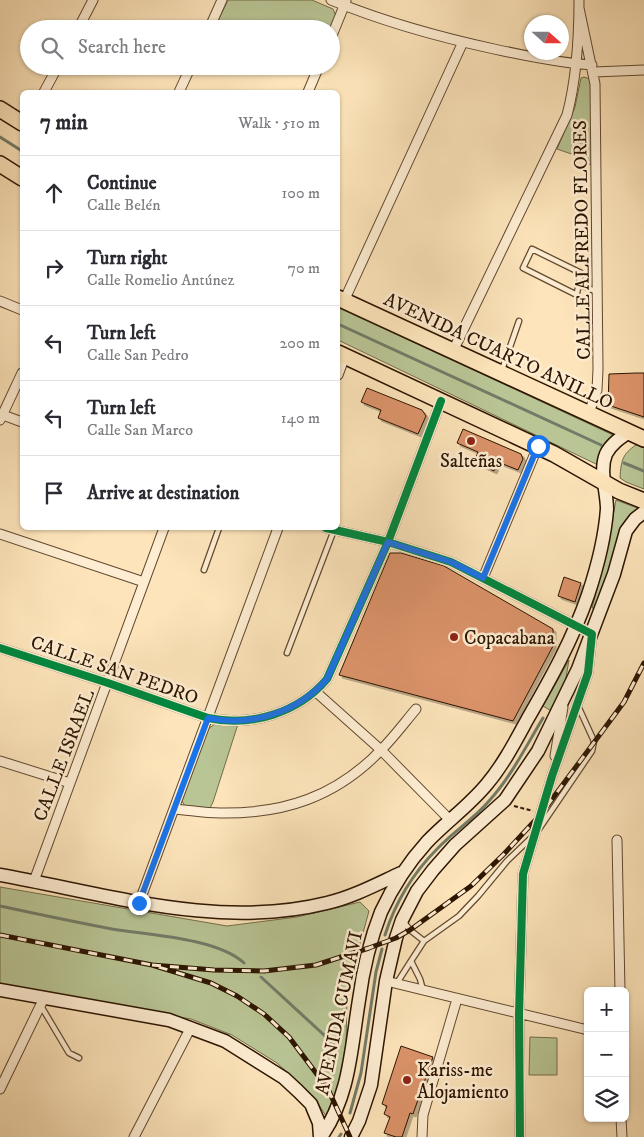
<!DOCTYPE html>
<meta charset="utf-8">
<style>
body{margin:0;font-family:"IM FELL DW Pica",serif;background:#f2f2f3;color:#2b2b33}
.controls{position:absolute;right:15px;bottom:15px;display:grid;overflow:hidden;border-radius:8px;box-shadow:0 1px 4px #0004}
.controls button{width:45px;height:45px;display:grid;place-items:center;padding:0;border:0;border-bottom:1px solid #e1e1e2;background:#fff;color:#2b2b33;font:25px sans-serif}
.compass{position:absolute;left:524px;top:15px;width:45px;height:45px;border-radius:50%;background:#fff;box-shadow:0 1px 4px #0004;rotate:111deg}
.stop{position:absolute;width:15px;height:15px;margin:-11px;border:4px solid #1a73e8;border-radius:50%;background:#fff}
.stop.end{background:#1a73e8;border-color:#fff;box-shadow:0 1px 5px #0008}
.list{margin:0;padding:0;list-style:none}
h2{display:flex;justify-content:space-between;align-items:center;height:65px;margin:0;padding:0 20px;font-size:21px}
h2 small{font-size:16px;font-weight:400;color:#7c7c81}
.list li{display:grid;grid-template-columns:32px 1fr auto;gap:15px;align-items:center;box-sizing:border-box;height:75px;padding:0 20px;border-top:1px solid #e1e1e2}
.list b{display:block;font-size:19px;white-space:nowrap}
.list p{margin:0;font-size:16px;white-space:nowrap;color:#7c7c81}
.list em{font-size:16px;font-style:normal;color:#7c7c81}
.icon{flex:none;width:28px;height:28px;fill:none;stroke:currentColor;stroke-width:2;stroke-linecap:round;stroke-linejoin:round}
.map{position:relative;flex:none;width:644px;height:1137px;overflow:hidden}
.search{position:absolute;background:#fff;box-shadow:0 1px 4px #0004;left:20px;top:20px;width:320px;height:55px;display:flex;align-items:center;gap:12px;box-sizing:border-box;padding:0 18px;border-radius:28px;color:#7c7c81;font-size:19px}
.panel{position:absolute;background:#fff;box-shadow:0 1px 4px #0004;left:20px;top:90px;width:320px;height:440px;border-radius:8px}
.map>svg:first-child{display:block}
.green{fill:#b9c595;stroke:#726d4b}
.lines{fill:none;stroke-linecap:round;stroke-linejoin:round}
.stream{stroke:#727b68;stroke-width:3}
.building{fill:#dc936b;stroke:#2c1501;filter:url(#shadow)}
.service-casing{stroke:#60492f;stroke-width:7}
.minor-casing{stroke:#60492f;stroke-width:11}
.secondary-casing{stroke:#2c1501;stroke-width:15}
.trunk-casing{stroke:#2c1501;stroke-width:18}
.path{stroke:#2c1501;stroke-width:2;stroke-dasharray:4 2.5;stroke-linecap:butt}
.service{stroke:#feedd2;stroke-width:4.5}
.minor{stroke:#feedd2;stroke-width:9}
.secondary{stroke:#feedd2;stroke-width:12}
.trunk{stroke:#fde4ba;stroke-width:15}
.rail-casing{stroke:#2c1501;stroke-width:5}
.rail{stroke:#feedd2;stroke-width:3;stroke-dasharray:9;stroke-linecap:butt}
.cycleway-casing{stroke:#feedd2;stroke-width:11}
.cycleway{stroke:#00873e;stroke-width:8}
.route{stroke:#1a73e8;stroke-width:6}
.poi-dot{fill:#8f2418;stroke:#feedd2;stroke-width:2}
.labels{text-anchor:middle;stroke-width:5;stroke-linejoin:round;paint-order:stroke}
.street-label{font-size:19px;fill:#2c1501;stroke:#feedd2}
.poi-label{font-size:19px;fill:#2c1501;stroke:#feedd2;text-anchor:start}
</style>
<div class="map">
<svg width="644" height="1137" viewBox="0 0 644 1137">
<defs>
<filter id="shadow"><feDropShadow dx="3" dy="3" stdDeviation="0" flood-color="#0004"/></filter>
</defs>
<rect width="100%" height="100%" fill="#fde4ba"/>
<filter id="stains"><feTurbulence type="fractalNoise" baseFrequency=".004" numOctaves="4"/><feColorMatrix values="0 0 0 0 .2 0 0 0 0 .09 0 0 0 0 .02 0 0 0 .5 -.17"/></filter>
<radialGradient id="worn" r=".72"><stop offset=".6" stop-color="#630" stop-opacity="0"/><stop offset="1" stop-color="#630" stop-opacity=".3"/></radialGradient>
<path class="green" d="M228,0H312L333,9L336,16L331,29H219L215,27Z
M584,77L590,79L591,84L593,165L588,164L583,158L557,149L575,107L581,78Z
M338,307L613,435C603,443 598,451 598,465L338,340Z
M639,443L644,445V489L626,482L620,478C621,459 623,453 639,443Z
M616,500L640,509L634,511L627,518L595,608H592L604,562Z
M569,660L564,689L553,712L543,706Z
M215,724H238L213,802L210,808L185,806L182,801L208,729Z
M0,887L227,926L297,917L360,902L369,911L352,973L347,1001L346,1044L339,1083L326,1116L313,1096L277,1063L232,1035L191,1019L0,986Z
M530,1037L557,1038V1075H529Z"/>
<g class="lines">
<path class="stream" d="M0,137L22,151
M338,324L601,445
M624,463L644,471
M0,906C37,914 75,922 112,929C149,935 217,938 244,963
M385,935C395,903 414,872 438,848C454,831 474,819 489,801C511,777 526,746 543,718
M261,977L336,1046
M350,1113L361,1073L376,972L382,949
M339,1137L341,1134"/>
</g>
<path class="building" d="M636,373H644V417L608,405L609,374Z
M367,388L422,410L426,416L418,434L378,418L381,410L361,402Z
M463,429L521,454L523,459L518,470L498,462L494,471L474,462L478,452L457,443Z
M390,553H401L444,566L553,629V646L513,721L339,675Z
M564,577L581,583L575,602L558,596Z
M401,1046L433,1057L413,1114L410,1113L402,1137H396L384,1133L390,1117L384,1114L387,1106L382,1104Z"/>
<g class="lines">
<defs>
<path id="service" d="M532,249L581,273L577,293L575,294L523,268Z
M579,284L597,292
M502,370L519,321
M204,570L219,528
M287,653L334,530
M539,829L592,751L594,741L578,706
M403,921L410,930L424,941L411,961L420,979L423,990
M424,941L459,916L478,896L507,861L532,837
M397,983L411,961
M41,1006L69,1053L79,1058"/>
<path id="minor" d="M331,0C384,22 439,37 494,49C526,56 559,63 592,65
M579,8L595,84L598,369L597,390L589,413
M78,29L93,0
M209,29L222,0
M331,38L346,1
M594,72L644,70
M44,92L58,66
M179,92L191,66
M308,92L319,66
M0,301L22,310
M344,301L463,42
M453,351L567,115C577,77 579,39 579,0
M338,375L345,356
M0,414L22,422
M0,420L22,373
M326,528L388,542L451,562L592,634L588,673L552,776L523,874L519,1014L520,1137
M0,534L144,582
M483,578L538,446
M0,648L108,683L208,718C252,727 298,713 327,679L388,542L441,401
M316,692L381,750L450,820
M555,756L563,707
M0,761L70,783
M174,809C189,810 204,813 220,813C284,814 336,797 381,750C394,737 405,722 416,709
M617,840L620,991
M34,881L164,528
M139,903L278,528
M386,981L588,1030
M0,1089L44,998
M621,1118L622,1137
M134,1137L191,1027
M422,1137L423,1115L457,999"/>
<path id="secondary" d="M0,875C107,894 218,930 327,903C353,897 377,884 401,873
M0,990L169,1020L225,1041L284,1078L298,1091L311,1104L319,1123L320,1137
M321,1137C350,1096 351,1048 359,1000C363,970 370,940 381,912C393,886 408,863 427,842C446,822 469,806 487,784C503,765 515,742 527,720C550,680 573,639 588,595C597,568 605,537 607,509C607,492 599,471 606,454C611,444 620,438 629,432
M351,1137L359,1121L371,1085L386,981L396,938L402,920L417,891L433,870L455,845L505,800L538,751L578,669L614,574L626,531L635,519L644,512"/>
<path id="trunk" d="M0,109L22,123
M0,164L22,178
M338,298L644,439
M338,353L554,454L619,491L644,501"/>
</defs>
<use href="#service" class="service-casing"/>
<use href="#minor" class="minor-casing"/>
<use href="#secondary" class="secondary-casing"/>
<use href="#trunk" class="trunk-casing"/>
<path class="path" d="M514,806L533,811"/>
<use href="#service" class="service"/>
<use href="#minor" class="minor"/>
<use href="#secondary" class="secondary"/>
<use href="#trunk" class="trunk"/>
<defs>
<path id="rail" d="M0,935L152,965L211,983L237,996L264,1014L289,1037L328,1089L350,1137
M152,965L214,970L264,971L316,965L369,948L396,938L410,930L471,886L504,854L541,814L624,702L644,663"/>
</defs>
<use href="#rail" class="rail-casing"/>
<use href="#rail" class="rail"/>
<defs>
<path id="cycleway" d="M326,528L388,542L451,562L592,634L588,673L552,776L523,874L519,1014L520,1137
M0,648L108,683L208,718C252,727 298,713 327,679L388,542L441,401"/>
</defs>
<use href="#cycleway" class="cycleway-casing"/>
<use href="#cycleway" class="cycleway"/>
</g>
<g class="lines">
<path class="route" d="M139,903L208,718C252,727 298,712 327,679L388,542L451,562L483,578L538,446"/>
</g>
<g class="poi-dot">
<circle cx="471" cy="441" r="5"/>
<circle cx="454" cy="637" r="5"/>
<circle cx="407" cy="1080" r="5"/>
</g>
<g class="labels">
<g class="street-label">
<text transform="translate(581 240) rotate(-91)" y="7">CALLE ALFREDO FLORES</text>
<text transform="translate(499 350) rotate(25)" y="7">AVENIDA CUARTO ANILLO</text>
<text transform="translate(115 669) rotate(19)" y="7">CALLE SAN PEDRO</text>
<text transform="translate(63 755) rotate(-69)" y="7">CALLE ISRAEL</text>
<text transform="translate(338 1013) rotate(-78)" y="7">AVENIDA CUMAVI</text>
</g>
<g class="poi-label">
<text x="471" y="467" text-anchor="middle">Salteñas</text>
<text x="464" y="644">Copacabana</text>
<text x="417" y="1076">Kariss-me<tspan x="417" dy="22">Alojamiento</tspan></text>
</g>
</g>
<rect width="100%" height="100%" filter="url(#stains)"/>
<rect width="100%" height="100%" fill="url(#worn)"/>
</svg>
<div class="controls">
<button>+</button>
<button>−</button>
<button><svg class="icon" aria-label="layers" viewBox="0 0 24 24"><path d="M12 4l9 5-9 5-9-5zM3 14l9 5 9-5"/></svg></button>
</div>
<svg class="compass" viewBox="-18 -18 36 36"><path d="M0-13l5 13h-10z" fill="#e53935"/><path d="M0 13l5-13h-10z" fill="#7c7c81"/></svg>
<div class="stop" style="left:538px;top:446px"></div>
<div class="stop end" style="left:139px;top:903px"></div>
<div class="search"><svg class="icon" aria-label="search" viewBox="0 0 24 24"><circle cx="10" cy="10" r="6"/><path d="M15 15l6 6"/></svg>Search here</div>
<section class="panel">
<h2>7 min<small>Walk · 510 m</small></h2>
<ul class="list">
<li><svg class="icon" aria-label="ahead" viewBox="0 0 24 24"><path d="M12 20V5M6 11l6-6 6 6"/></svg><div><b>Continue</b><p>Calle Belén</p></div><em>100 m</em></li>
<li><svg class="icon" aria-label="right" viewBox="0 0 24 24"><path d="M7 20v-9h11M14 6l5 5-5 5"/></svg><div><b>Turn right</b><p>Calle Romelio Antúnez</p></div><em>70 m</em></li>
<li><svg class="icon" aria-label="left" viewBox="0 0 24 24"><path d="M17 20v-9H6M10 6l-5 5 5 5"/></svg><div><b>Turn left</b><p>Calle San Pedro</p></div><em>200 m</em></li>
<li><svg class="icon" aria-label="left" viewBox="0 0 24 24"><path d="M17 20v-9H6M10 6l-5 5 5 5"/></svg><div><b>Turn left</b><p>Calle San Marco</p></div><em>140 m</em></li>
<li><svg class="icon" aria-label="arrive" viewBox="0 0 24 24"><path d="M6 21V4h12l-3 4 3 4H6"/></svg><div><b>Arrive at destination</b></div></li>
</ul>
</section>
</div>
